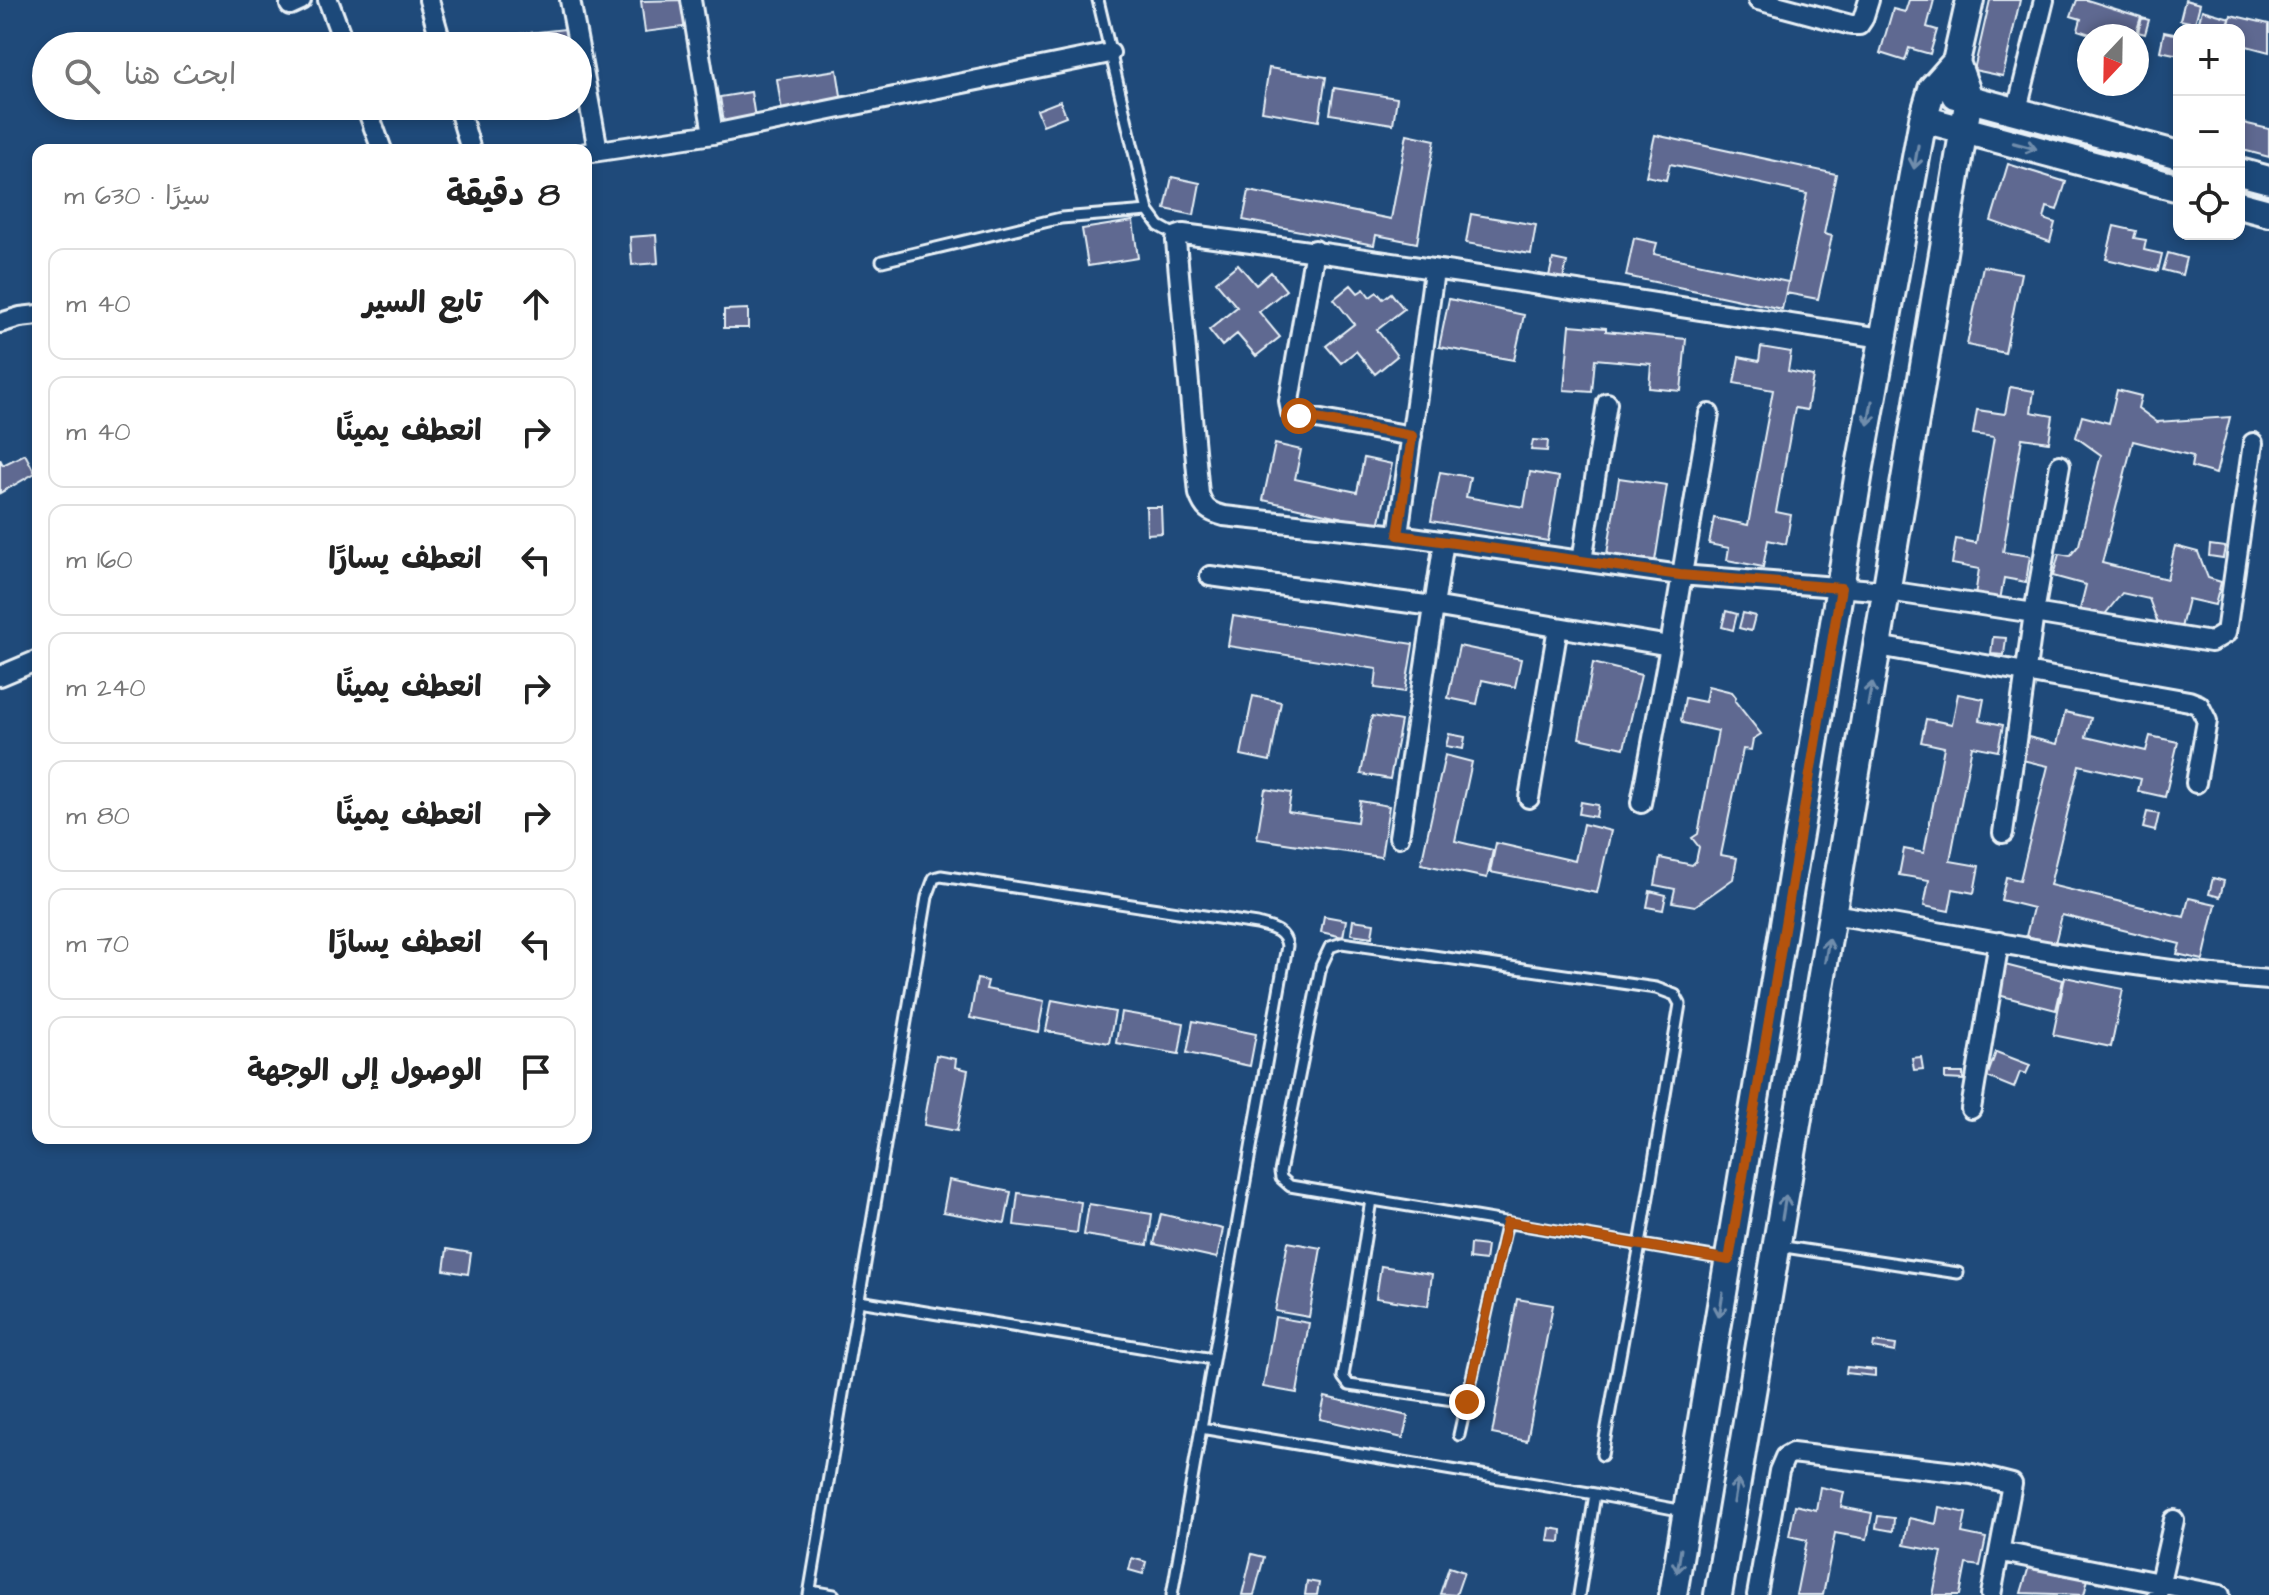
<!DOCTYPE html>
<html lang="ar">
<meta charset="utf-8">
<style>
body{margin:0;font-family:"Architects Daughter","Playpen Sans Arabic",sans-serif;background:#f2f2f2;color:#222;direction:rtl}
.controls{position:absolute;right:24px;top:24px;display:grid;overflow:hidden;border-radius:16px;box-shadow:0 4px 12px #0003}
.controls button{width:72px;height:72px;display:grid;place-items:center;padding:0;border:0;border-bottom:2px solid #e0e0e0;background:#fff;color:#222;font:40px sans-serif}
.compass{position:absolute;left:2077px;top:24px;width:72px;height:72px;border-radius:50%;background:#fff;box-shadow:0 4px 12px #0003;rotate:202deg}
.stop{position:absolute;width:24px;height:24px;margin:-18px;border:6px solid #b45309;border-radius:50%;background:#fff}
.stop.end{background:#b45309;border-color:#fff;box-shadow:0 2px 8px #0008}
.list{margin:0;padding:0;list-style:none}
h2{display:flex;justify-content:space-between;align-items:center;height:104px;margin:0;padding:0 32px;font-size:34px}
h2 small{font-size:26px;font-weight:400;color:#767676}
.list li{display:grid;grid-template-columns:52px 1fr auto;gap:24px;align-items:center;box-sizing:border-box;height:112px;margin:0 16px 16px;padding:0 16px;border:2px solid #e0e0e0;border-radius:16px}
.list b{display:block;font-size:30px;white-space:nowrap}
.list em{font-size:26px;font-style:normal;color:#767676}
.icon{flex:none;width:44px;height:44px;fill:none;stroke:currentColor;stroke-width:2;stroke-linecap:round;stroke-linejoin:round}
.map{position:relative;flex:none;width:2269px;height:1595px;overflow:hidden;direction:ltr}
.search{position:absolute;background:#fff;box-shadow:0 4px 12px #0003;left:32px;top:32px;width:560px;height:88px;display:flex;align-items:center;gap:20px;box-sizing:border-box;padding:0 28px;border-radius:44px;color:#767676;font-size:30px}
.panel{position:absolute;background:#fff;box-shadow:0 4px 12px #0003;left:32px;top:144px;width:560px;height:1000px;border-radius:16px;direction:rtl}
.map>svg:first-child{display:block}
.building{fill:#5f6991;stroke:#e8f1f8;stroke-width:2}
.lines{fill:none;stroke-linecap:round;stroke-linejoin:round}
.lane-casing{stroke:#e8f1f8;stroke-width:15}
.street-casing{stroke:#e8f1f8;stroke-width:24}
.secondary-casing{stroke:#e8f1f8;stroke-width:32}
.lane{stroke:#1f4a7a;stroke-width:9}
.street{stroke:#1f4a7a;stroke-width:18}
.secondary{stroke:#1f4a7a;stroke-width:26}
.oneway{stroke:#6f8dac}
.route{stroke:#b45309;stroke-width:10}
</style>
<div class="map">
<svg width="2269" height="1595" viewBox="0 0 2269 1595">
<rect width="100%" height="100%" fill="#1f4a7a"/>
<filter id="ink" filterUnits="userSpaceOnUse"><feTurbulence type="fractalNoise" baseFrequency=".0125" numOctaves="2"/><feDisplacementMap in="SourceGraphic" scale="16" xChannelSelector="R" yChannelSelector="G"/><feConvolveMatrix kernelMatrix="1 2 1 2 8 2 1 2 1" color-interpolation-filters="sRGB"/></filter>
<g filter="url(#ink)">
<path class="building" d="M687,0L691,26L645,32L641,1Z
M1909,0H1934L1927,27L1937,30L1930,54L1909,48L1905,61L1880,53L1893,9L1905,12Z
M1990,0H2020L2003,76L1974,70Z
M2077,0H2087L2141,17L2135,36H2096L2078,30L2081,19L2071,16Z
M2185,0L2200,4L2195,23L2180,20Z
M2202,10L2230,18L2226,30L2197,29Z
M2231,15L2269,24V52L2239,44V30H2228Z
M2142,18L2149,20L2145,34L2138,32Z
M565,29L568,46H511L510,35Z
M2164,32L2179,35V55L2160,51Z
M1269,68L1326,77L1319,121L1262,111Z
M837,70L842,102L782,112L777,79Z
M1334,88L1397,98L1393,124L1330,114Z
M751,92L755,118L724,123L720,97Z
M1060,101L1066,116L1043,125L1037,110Z
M2239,122L2269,129V157L2239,149Z
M1407,134L1435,140L1417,243L1376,235L1374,245L1243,220L1249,191L1391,219Z
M1655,135L1836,174L1824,234L1832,236L1818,299L1786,293L1807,194L1670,164L1666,180L1646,176Z
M2008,164L2066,182L2057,210L2047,207L2044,219L2055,223L2050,242L1991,221Z
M1172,177L1200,183L1194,215L1165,209Z
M1471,214L1536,225L1531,254L1466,243Z
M1133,221L1138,258L1088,266L1082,229Z
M2114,226L2136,231L2134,238L2146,240L2144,250L2162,254L2158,271L2106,259Z
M656,235L658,263L632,265L630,237Z
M1634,238L1657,243L1654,254L1788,282L1782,309L1626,276Z
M2168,253L2186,258L2182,275L2163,270Z
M1553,259L1567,262L1563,279L1549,276Z
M1238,264L1256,285L1271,272L1286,290L1259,312L1280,337L1256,356L1237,334L1222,346L1209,330L1237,307L1216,282Z
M1983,266L2021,273L2005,353L1967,345Z
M1351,285L1358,293L1364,289L1370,297L1377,292L1383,299L1391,293L1404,309L1377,330L1397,356L1375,374L1356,351L1341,363L1326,346L1354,324L1334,299Z
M1449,299L1524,315L1514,360L1439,347Z
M748,309V328H724V310Z
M1570,325L1606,328V331L1686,339L1681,391L1649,388L1651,364L1595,359L1592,392L1564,390Z
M1761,347L1791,352L1788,371L1813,376L1807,410L1795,408L1776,512L1791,515L1786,544L1768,540L1763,567L1727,560L1729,548L1709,544L1714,518L1748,525L1773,390L1734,383L1739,357L1759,361Z
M2010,387L2034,391L2031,412L2053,416L2049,442L2022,438L2003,552L2030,556L2026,582L2004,578L2000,600L1975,596L1979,569L1952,564L1956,539L1976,543L1994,437L1973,434L1977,410L2005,414Z
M2117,390L2141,396L2138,408L2157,422L2230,417L2216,474L2191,467L2193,456L2133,441L2102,563L2167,579L2175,546L2198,552L2208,578L2221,582L2215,605L2188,599L2180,632L2159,626L2149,599L2122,593L2102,618L2079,613L2086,585L2053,576L2059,554L2070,556L2079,545L2101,455L2076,437L2082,416L2109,423Z
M1533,440L1548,441L1547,451L1531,450Z
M1275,444L1301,450L1295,479L1357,492L1364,458L1392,464L1379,526L1263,500Z
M25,454L35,473L0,493V459L3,465Z
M1440,472L1470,477L1466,497L1524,507L1530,472L1559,477L1548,541L1431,521Z
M1619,478L1667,485L1655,561L1607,554Z
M1146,507H1161L1162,533L1147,534Z
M2210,545L2225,547L2223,558L2209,556Z
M1726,611L1737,614L1733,630L1722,627Z
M1743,613L1755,616L1751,631L1739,628Z
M1233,616L1413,644L1405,692L1375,688L1377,669L1228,646Z
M1993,637L2006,638L2004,655L1991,654Z
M1459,646L1521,659L1515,687L1482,680L1477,704L1448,698Z
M1593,663L1641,675L1624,748L1579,738Z
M1708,686L1732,692L1736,697L1735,701L1761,734L1753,739L1751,750L1743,749L1721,855L1737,858L1733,879L1695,906L1672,902L1675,889L1655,885L1660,858L1692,865L1696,861L1699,847L1692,838L1698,834L1718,731L1683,723L1681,720L1685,698L1705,702Z
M1958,694L1984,699L1980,720L2003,725L1998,751L1972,746L1950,861L1979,866L1974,893L1953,889L1949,911L1924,906L1929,880L1899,875L1904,849L1924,853L1944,747L1921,742L1926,719L1952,724Z
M1253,696L1281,702L1270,761L1241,755Z
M2065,712L2091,718L2086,737L2146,751L2150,736L2178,742L2165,797L2138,791L2141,779L2079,765L2050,885L2184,917L2189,898L2216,904L2203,960L2177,954L2180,944L2062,915L2055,943L2026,936L2033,908L2001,900L2006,877L2020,880L2048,766L2022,760L2028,737L2057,744Z
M1372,716L1401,721L1390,779L1361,774Z
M1449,734L1465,737L1463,749L1446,746Z
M1445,755L1472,762L1455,841L1493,850L1487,878L1421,864Z
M1265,789L1291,793L1288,812L1357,822L1360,801L1389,806L1381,857L1257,839Z
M1581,802L1598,805L1596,817L1579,814Z
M2147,812L2159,814L2155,831L2143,828Z
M1583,824L1611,831L1597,893L1490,872L1496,843L1575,861Z
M2213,878L2224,881L2220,897L2209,894Z
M1650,891L1666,895L1663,910L1647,907Z
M1324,916L1346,920L1343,937L1321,932Z
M1353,920L1374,923L1372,937L1351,934Z
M2005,965L2063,980L2056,1010L1998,995Z
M2065,977L2123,989L2111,1047L2053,1035Z
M977,979L988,981L986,989L1044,1001L1038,1032L970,1018Z
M1052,1000L1115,1012L1109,1043L1046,1031Z
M1121,1012L1184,1023L1179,1054L1116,1043Z
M1193,1021L1256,1034L1250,1066L1187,1053Z
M1996,1052L2030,1065L2026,1074L2020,1072L2014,1088L1987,1077Z
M936,1055L956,1059L955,1067L968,1070L957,1131L924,1125Z
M1921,1057L1923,1069L1914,1070L1912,1058Z
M1945,1073H1963V1080L1945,1079Z
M949,1180L1011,1192L1005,1223L943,1212Z
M1018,1193L1081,1202L1077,1233L1014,1225Z
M1089,1204L1152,1214L1148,1245L1084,1235Z
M1161,1214L1223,1229L1217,1258L1154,1244Z
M1288,1242L1321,1248L1309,1317L1275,1311Z
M1470,1244L1487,1246L1485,1261L1469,1259Z
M447,1249L471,1253L468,1274L444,1270Z
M1381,1266L1432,1274L1428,1306L1376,1298Z
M1517,1299L1553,1305L1527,1441L1492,1434Z
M1275,1317L1309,1323L1297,1393L1263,1387Z
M1874,1342L1896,1345L1895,1352L1873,1348Z
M1847,1367L1875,1370V1376L1846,1373Z
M1325,1397L1408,1416L1403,1438L1320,1419Z
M1820,1487L1844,1492L1841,1507L1872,1513L1867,1539L1835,1533L1823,1595H1796L1807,1540L1789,1536L1795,1505L1816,1510Z
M1939,1507L1966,1513L1962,1533L1986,1538L1980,1566L1966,1564L1960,1595H1933L1942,1552L1904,1545L1909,1518L1936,1524Z
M1878,1516L1894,1518L1893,1531L1876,1528Z
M1550,1528L1562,1530L1561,1542L1548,1541Z
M1252,1554L1264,1557L1254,1595H1242Z
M1132,1558L1146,1562L1143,1574L1129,1570Z
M2030,1563L2088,1579L2084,1595L2021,1593Z
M1449,1567L1464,1572L1456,1595L1440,1594Z
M1307,1581L1319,1583L1317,1595H1305Z"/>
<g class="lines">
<defs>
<path id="lane" d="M1098,0L1148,211L1159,226L1177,236
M882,261L1061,218L1148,211
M1371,1200L1343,1377L1349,1385L1467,1402
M1778,1246L1958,1273
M859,1301L1213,1359
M1459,1435L1507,1222
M1602,1455L1640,1245L1680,1004L1675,995L1656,988L1342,943L1330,947L1321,966L1280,1172L1281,1178L1290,1186C1435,1210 1580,1234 1725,1259
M810,1591L834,1595
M809,1595L927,897L934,878L941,876L1257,924C1271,928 1285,930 1287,946L1201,1428L1595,1494
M1172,1595L1201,1428
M1579,1595L1595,1494L1684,1511"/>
<path id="street" d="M328,0L345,46
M429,0L442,46
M570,0L598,150
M691,0L713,134
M1758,0L1851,25H1859L1863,19L1869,0
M290,5L301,0
M366,106L382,150
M458,106L471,150
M2017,110L2044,0
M586,153L713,134L1110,53
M1315,250L1289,401L1291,412L1299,416L1412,436
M0,323L20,317L38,315
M1883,338C1650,303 1417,264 1183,234L1177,236L1176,241L1199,494C1204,509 1209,512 1224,516L1398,535L1680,575L1888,591L2034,613L2003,833
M2060,465L2034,613L2211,642L2226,633L2253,443
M1398,535L1434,271
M1582,561L1607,403
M1210,576L1433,606L1670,646
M1878,646L2189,701L2199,705L2207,721L2196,783
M0,676L38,660
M1529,798L1558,627
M1641,803L1670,646L1709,414
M1399,837L1444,541
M1833,914C1978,938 2123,969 2269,980
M1971,1109L1999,942
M2007,1553L2220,1595
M1757,1595L1779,1471L1785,1457L1792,1453L1972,1474L2012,1484L1991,1595
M2157,1595L2174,1520"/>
<path id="secondary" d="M1955,95L2179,155
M1923,119L2179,188
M2239,172L2269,180
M2239,205L2269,213
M1673,1595L1859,472L1923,119L1932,89L1956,62L1970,0
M1718,1595L1969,98L1956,62"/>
</defs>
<use href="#lane" class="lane-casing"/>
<use href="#street" class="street-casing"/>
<use href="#secondary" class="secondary-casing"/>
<use href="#lane" class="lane"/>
<use href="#street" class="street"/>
<use href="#secondary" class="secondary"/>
</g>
<defs><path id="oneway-shaft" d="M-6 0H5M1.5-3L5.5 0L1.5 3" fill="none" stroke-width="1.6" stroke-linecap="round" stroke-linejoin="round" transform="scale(2)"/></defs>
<g class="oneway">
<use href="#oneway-shaft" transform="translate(2025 146) rotate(15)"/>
<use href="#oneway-shaft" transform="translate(1916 157) rotate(100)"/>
<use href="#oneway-shaft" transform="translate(1870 413) rotate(100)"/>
<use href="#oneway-shaft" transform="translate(1870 694) rotate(-80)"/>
<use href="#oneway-shaft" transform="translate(1827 950) rotate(-80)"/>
<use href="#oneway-shaft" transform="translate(1784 1207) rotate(-81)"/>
<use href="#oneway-shaft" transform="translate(1721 1305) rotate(99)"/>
<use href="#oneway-shaft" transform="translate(1736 1491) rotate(-80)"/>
<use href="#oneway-shaft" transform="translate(1679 1561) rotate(99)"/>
</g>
</g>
<g class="lines" filter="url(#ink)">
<path class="route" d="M1299,416L1412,436L1398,535L1680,575L1841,588L1729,1260L1507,1222L1467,1402"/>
</g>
</svg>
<div class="controls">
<button>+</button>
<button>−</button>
<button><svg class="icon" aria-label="locate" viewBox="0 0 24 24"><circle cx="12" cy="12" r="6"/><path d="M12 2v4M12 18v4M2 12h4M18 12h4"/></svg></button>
</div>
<svg class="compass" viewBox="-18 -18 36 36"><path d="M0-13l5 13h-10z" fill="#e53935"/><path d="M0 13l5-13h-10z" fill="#767676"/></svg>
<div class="stop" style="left:1299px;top:416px"></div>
<div class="stop end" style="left:1467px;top:1402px"></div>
<div class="search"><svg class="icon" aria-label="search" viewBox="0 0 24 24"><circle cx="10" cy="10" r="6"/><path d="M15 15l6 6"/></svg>ابحث هنا</div>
<section class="panel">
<h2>8 دقيقة<small>سيرًا · 630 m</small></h2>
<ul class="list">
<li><svg class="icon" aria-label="ahead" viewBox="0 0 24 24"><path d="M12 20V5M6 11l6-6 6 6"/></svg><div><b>تابع السير</b></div><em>40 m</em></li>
<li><svg class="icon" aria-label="right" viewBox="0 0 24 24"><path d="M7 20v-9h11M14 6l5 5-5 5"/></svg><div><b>انعطف يمينًا</b></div><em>40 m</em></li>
<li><svg class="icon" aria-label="left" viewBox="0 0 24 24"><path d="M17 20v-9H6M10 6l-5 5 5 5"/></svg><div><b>انعطف يسارًا</b></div><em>160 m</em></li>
<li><svg class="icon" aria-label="right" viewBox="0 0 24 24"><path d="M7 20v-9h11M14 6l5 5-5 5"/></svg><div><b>انعطف يمينًا</b></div><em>240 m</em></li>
<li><svg class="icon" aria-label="right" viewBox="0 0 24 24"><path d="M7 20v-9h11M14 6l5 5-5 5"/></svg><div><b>انعطف يمينًا</b></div><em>80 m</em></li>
<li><svg class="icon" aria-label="left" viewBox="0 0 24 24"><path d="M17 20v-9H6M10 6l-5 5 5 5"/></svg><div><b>انعطف يسارًا</b></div><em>70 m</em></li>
<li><svg class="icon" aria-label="arrive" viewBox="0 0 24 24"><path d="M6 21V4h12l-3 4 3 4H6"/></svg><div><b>الوصول إلى الوجهة</b></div></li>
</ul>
</section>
</div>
